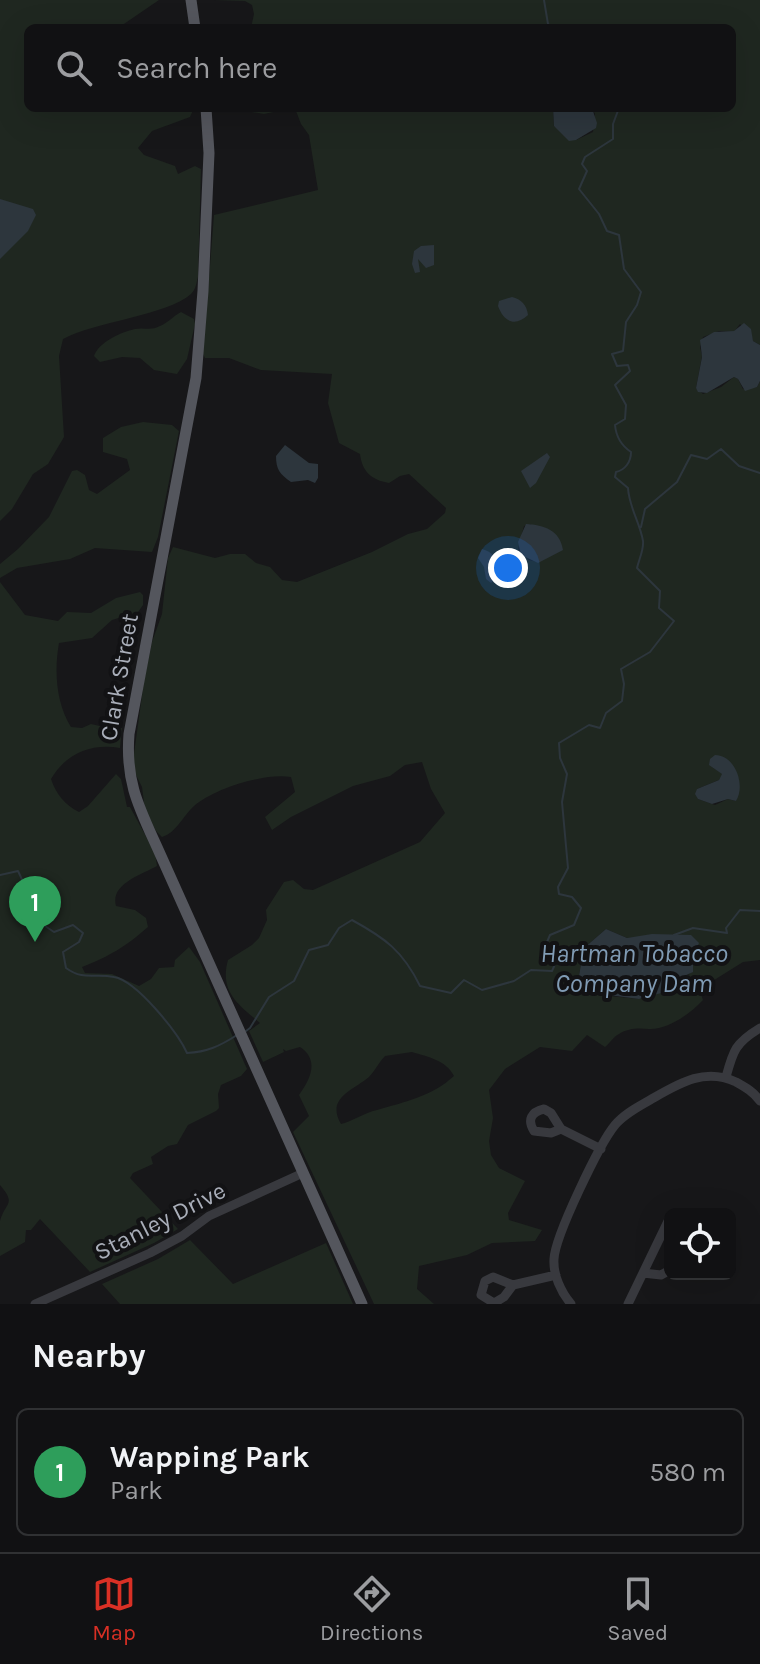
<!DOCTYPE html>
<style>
body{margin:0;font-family:Karla,sans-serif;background:#1a1a1c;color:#f1f3f6}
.controls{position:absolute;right:24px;bottom:24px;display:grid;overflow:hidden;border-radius:12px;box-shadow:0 8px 32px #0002}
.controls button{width:72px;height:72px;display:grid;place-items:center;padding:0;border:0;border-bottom:2px solid #303133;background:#111113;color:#f1f3f6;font:40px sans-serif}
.you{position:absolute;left:508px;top:568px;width:28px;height:28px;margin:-20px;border:6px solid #fff;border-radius:50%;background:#1a73e8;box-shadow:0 0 0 12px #1a73e833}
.badge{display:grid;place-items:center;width:52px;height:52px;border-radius:50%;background:#d93025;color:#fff;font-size:26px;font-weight:700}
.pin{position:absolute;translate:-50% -66px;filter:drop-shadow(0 2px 4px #0008)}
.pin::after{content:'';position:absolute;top:42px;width:28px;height:24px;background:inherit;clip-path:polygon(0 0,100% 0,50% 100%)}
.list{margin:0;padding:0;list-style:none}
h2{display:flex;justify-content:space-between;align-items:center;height:104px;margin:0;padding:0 32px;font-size:34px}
h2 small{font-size:26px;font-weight:400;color:#9c9da0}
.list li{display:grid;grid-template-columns:52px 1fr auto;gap:24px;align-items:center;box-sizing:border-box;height:128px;margin:0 16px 16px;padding:0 16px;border:2px solid #303133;border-radius:12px}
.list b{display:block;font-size:30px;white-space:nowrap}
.list p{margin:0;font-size:26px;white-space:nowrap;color:#9c9da0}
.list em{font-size:26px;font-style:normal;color:#9c9da0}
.icon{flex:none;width:44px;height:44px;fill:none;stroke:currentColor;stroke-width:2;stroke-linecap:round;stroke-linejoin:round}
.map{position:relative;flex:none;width:760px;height:1304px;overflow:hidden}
.search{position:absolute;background:#111113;box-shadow:0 8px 32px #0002;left:24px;right:24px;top:24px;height:88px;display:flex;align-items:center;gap:20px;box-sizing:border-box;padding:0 28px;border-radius:12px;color:#9c9da0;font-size:30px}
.sheet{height:248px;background:#111113}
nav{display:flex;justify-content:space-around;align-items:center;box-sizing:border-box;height:112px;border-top:2px solid #303133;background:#111113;font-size:22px;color:#9c9da0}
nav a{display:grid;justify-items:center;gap:4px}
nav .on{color:#d93025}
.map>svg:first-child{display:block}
.green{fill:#1f2720;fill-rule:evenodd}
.water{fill:#2d363d}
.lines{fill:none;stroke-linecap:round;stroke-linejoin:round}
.stream{stroke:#2d363d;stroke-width:2}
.minor{stroke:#38393e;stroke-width:9}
.major{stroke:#54565d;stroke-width:11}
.labels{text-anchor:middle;stroke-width:8;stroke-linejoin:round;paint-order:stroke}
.street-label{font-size:24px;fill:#a9aeb9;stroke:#121214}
.water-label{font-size:26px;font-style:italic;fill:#809bb4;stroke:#121214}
</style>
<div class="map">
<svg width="760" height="1304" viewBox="0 0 760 1304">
<rect width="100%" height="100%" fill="#171719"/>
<path class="green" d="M0,0H159L118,28H28V108H194L190,117L152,131L138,148L144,155L175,166L178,174L195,166L201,169L198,277C196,284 196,289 191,294C168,315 94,322 63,339L59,356L64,437L48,464L33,474L12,509L0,521Z
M214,0H760V345L753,341L750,334L740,324L734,332L719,331L703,337L700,347L702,356L696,388L703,394L721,387L734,377L738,379L743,389L757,387L760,381V960L743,962L703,987L700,991L703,1000C691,1013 668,1030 649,1029C639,1028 628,1028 619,1034C613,1037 610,1043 605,1047L587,1035L572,1051L540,1047L505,1069L489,1090L493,1118L489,1141L491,1155L499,1168L525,1181L508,1213L509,1220L542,1230L535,1241L492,1243L467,1255L419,1266L417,1289L434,1304H374L293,1132L309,1116L299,1095C310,1080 320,1060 300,1047L286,1051L283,1049L284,1052L263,1062L249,1031L260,1023C239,1005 219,992 228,960L252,945L259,938L267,920L266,910L284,882L293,880L304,889L313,890L420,842L445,813L431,789L422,762L405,765L390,776L353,786L291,817L272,830L265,817L295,792L291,777C264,773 215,788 194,806C183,816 176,833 162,837L156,831L145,810L142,787L134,771L133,761L144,681L152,642L162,614L168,558L173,547L215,558L230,554H245L256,563L270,567L282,580L297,582L372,552L408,534L427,529L445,513L446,508L409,474L400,476L389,483C371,480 362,471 360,454L339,443L328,403L332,374L261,370L229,358H205L203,354L214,215L318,190L309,135L301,124L296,111L288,109L264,114L228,108H553L554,126L576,140L593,132L595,114L592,108H732V28H251L254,14L252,5L245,1ZM531,524L538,562L529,560L518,549L524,526ZM712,767L739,779L736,801L728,799L715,805L698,799L697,789L719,780L723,774ZM606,929L627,938L667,935L690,974L682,977L673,987L639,999L589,994L582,989L578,981L584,948ZM412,1052C428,1057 446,1060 454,1076C432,1096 405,1102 377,1110C364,1113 353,1121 341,1124C326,1098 352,1091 369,1077C375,1071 379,1062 385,1056Z
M181,312L194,319L195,324L187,359L177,374L154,370L140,358L122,357L100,362L94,356C99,342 121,332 135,329C144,327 151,331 160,326C168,323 173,316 181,312Z
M143,422L172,425L179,431L158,537L152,552L95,548L70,559L17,568L0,578V564L18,549L49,517L72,471L77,470L85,475L89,490L97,494L130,470L127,459L103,452V438L121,427Z
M0,582L25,615L58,621L67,612L91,613L116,598L140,592L143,595V605L138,612L112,620L92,638L59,643C54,671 56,703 71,727L82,728L91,724L117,730L122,727L120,748C92,743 66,753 51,779C56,794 65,805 79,812L88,806L116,774L121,779L127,807H130L155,853L157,866C141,875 110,884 116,906L135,910L146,918L148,927C125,947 110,956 82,967L85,973L112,974L139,986L151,979L159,968L174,967L175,960L189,947L200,962L247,1069L241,1076L221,1085L218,1094L219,1108L216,1111L188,1125L177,1144L168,1146L151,1157L153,1164L133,1173L130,1178L178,1229L154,1243L90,1272L40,1219L31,1230H26L25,1242L0,1256C0,1246 0,1231 0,1221C5,1202 17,1205 0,1185Z
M190,1240L233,1284L326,1243L353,1304H120L102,1284L158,1259Z"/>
<path class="water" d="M553,108H592L597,123L596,128L576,140L569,141L554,126Z
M0,199L33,209L36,215L28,231L0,259Z
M434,245V265L426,268L418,259L420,272L415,273L412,264L414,251L421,246Z
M512,297C521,299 527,305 528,315C515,327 504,322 498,306L499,301Z
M744,323L751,329L753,341L760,345V381L757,387L745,391L738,379L734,377L707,393L698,392L696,388L702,357L700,340L714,332L734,331Z
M285,445L309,463L318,464V478L315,483L308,480L291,482C280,474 276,470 276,456Z
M547,453L550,457L536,483L530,488L521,471Z
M526,524C544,525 560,530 563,550L538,563L521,555L518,542Z
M482,549C498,553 506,571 491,583L486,579L484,567L478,558Z
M715,755C735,755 746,785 736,801L728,799L712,804L698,799L695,794L697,789L719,780L722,774L709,765L710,759Z
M606,929L627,938L652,934L691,935L699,943L693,957V972L682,977L665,992L639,999L585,992L578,981L584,948Z"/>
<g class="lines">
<path class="stream" d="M544,0L548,24L555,28
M641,527L645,509L677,482L691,455L707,459L721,449L739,466L760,473
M0,875L18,871L26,888L46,879L50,885L37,909L39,922L54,932L73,925L83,933L79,942L63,952L66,968C84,981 94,973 114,977C137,981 178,1033 187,1053C207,1052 220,1046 237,1035
M674,935L693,928L727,933L726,928L740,910L760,911
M557,962L571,965
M246,1031L250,1028L269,997L294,981L309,950L328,945L339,928L352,920C385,938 403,951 420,986L451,993L464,980L482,990L514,981L531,970L552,971L556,962L544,949L550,935L574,925L581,908L572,897L559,894L558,887L568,868L562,802L567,774L560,758L559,743L589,725L600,728L606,713L622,701L624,684L621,669L650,652L674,621L659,608L660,591L637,568C639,559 644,550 643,541C640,523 629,507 628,488L615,477L616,472C625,470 631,462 631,452C622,446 616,436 615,425L625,419L626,405L615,385L630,371L628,365L617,366L612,354L623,351L626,322L637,305L641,292L624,269L619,235L607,231L599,214L579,189L587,171L582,164L585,157L613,139V124L619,108"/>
<path class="minor" d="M726,1077C733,1051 735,1043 760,1028
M561,1129L551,1133L534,1131C527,1120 531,1112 544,1109L551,1113L561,1129L601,1149
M676,1214H680
M643,1273L661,1275L670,1270
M513,1285L504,1297L494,1303L481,1295L485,1281L493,1277L513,1285L556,1275
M35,1304L150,1253L182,1236L209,1216L303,1173
M571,1304C561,1292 553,1275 554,1259C555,1236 600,1143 615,1125C624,1114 638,1107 650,1100C678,1084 704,1067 736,1082C745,1087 754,1092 760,1101
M628,1304L670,1217"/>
<path class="major" d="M191,0L195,28
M206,108L209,153L203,291L196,378L129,734C125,785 141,811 161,856L362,1304"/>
</g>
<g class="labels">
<g class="street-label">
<text transform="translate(119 677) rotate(-80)" y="8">Clark Street</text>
<text transform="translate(160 1221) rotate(-27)" y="8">Stanley Drive</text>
</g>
<g class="water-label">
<text x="634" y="962">Hartman Tobacco<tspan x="634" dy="30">Company Dam</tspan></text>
</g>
</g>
</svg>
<div class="controls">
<button><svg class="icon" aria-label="locate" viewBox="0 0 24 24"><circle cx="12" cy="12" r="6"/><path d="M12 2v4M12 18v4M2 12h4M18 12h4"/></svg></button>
</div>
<div class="you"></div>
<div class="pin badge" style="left:35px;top:942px;background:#2e9e5b">1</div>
<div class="search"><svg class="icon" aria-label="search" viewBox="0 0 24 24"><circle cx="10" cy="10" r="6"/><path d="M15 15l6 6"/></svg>Search here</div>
</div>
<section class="sheet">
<h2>Nearby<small></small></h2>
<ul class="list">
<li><span class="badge" style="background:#2e9e5b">1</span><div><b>Wapping Park</b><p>Park</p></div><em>580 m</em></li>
</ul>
</section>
<nav>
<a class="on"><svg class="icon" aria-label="map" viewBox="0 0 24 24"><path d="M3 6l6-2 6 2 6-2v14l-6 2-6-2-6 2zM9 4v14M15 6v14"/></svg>Map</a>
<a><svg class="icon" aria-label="directions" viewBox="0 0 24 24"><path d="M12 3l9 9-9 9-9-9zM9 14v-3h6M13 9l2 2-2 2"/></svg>Directions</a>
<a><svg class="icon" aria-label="saved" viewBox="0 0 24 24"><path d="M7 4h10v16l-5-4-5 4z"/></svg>Saved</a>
</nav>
